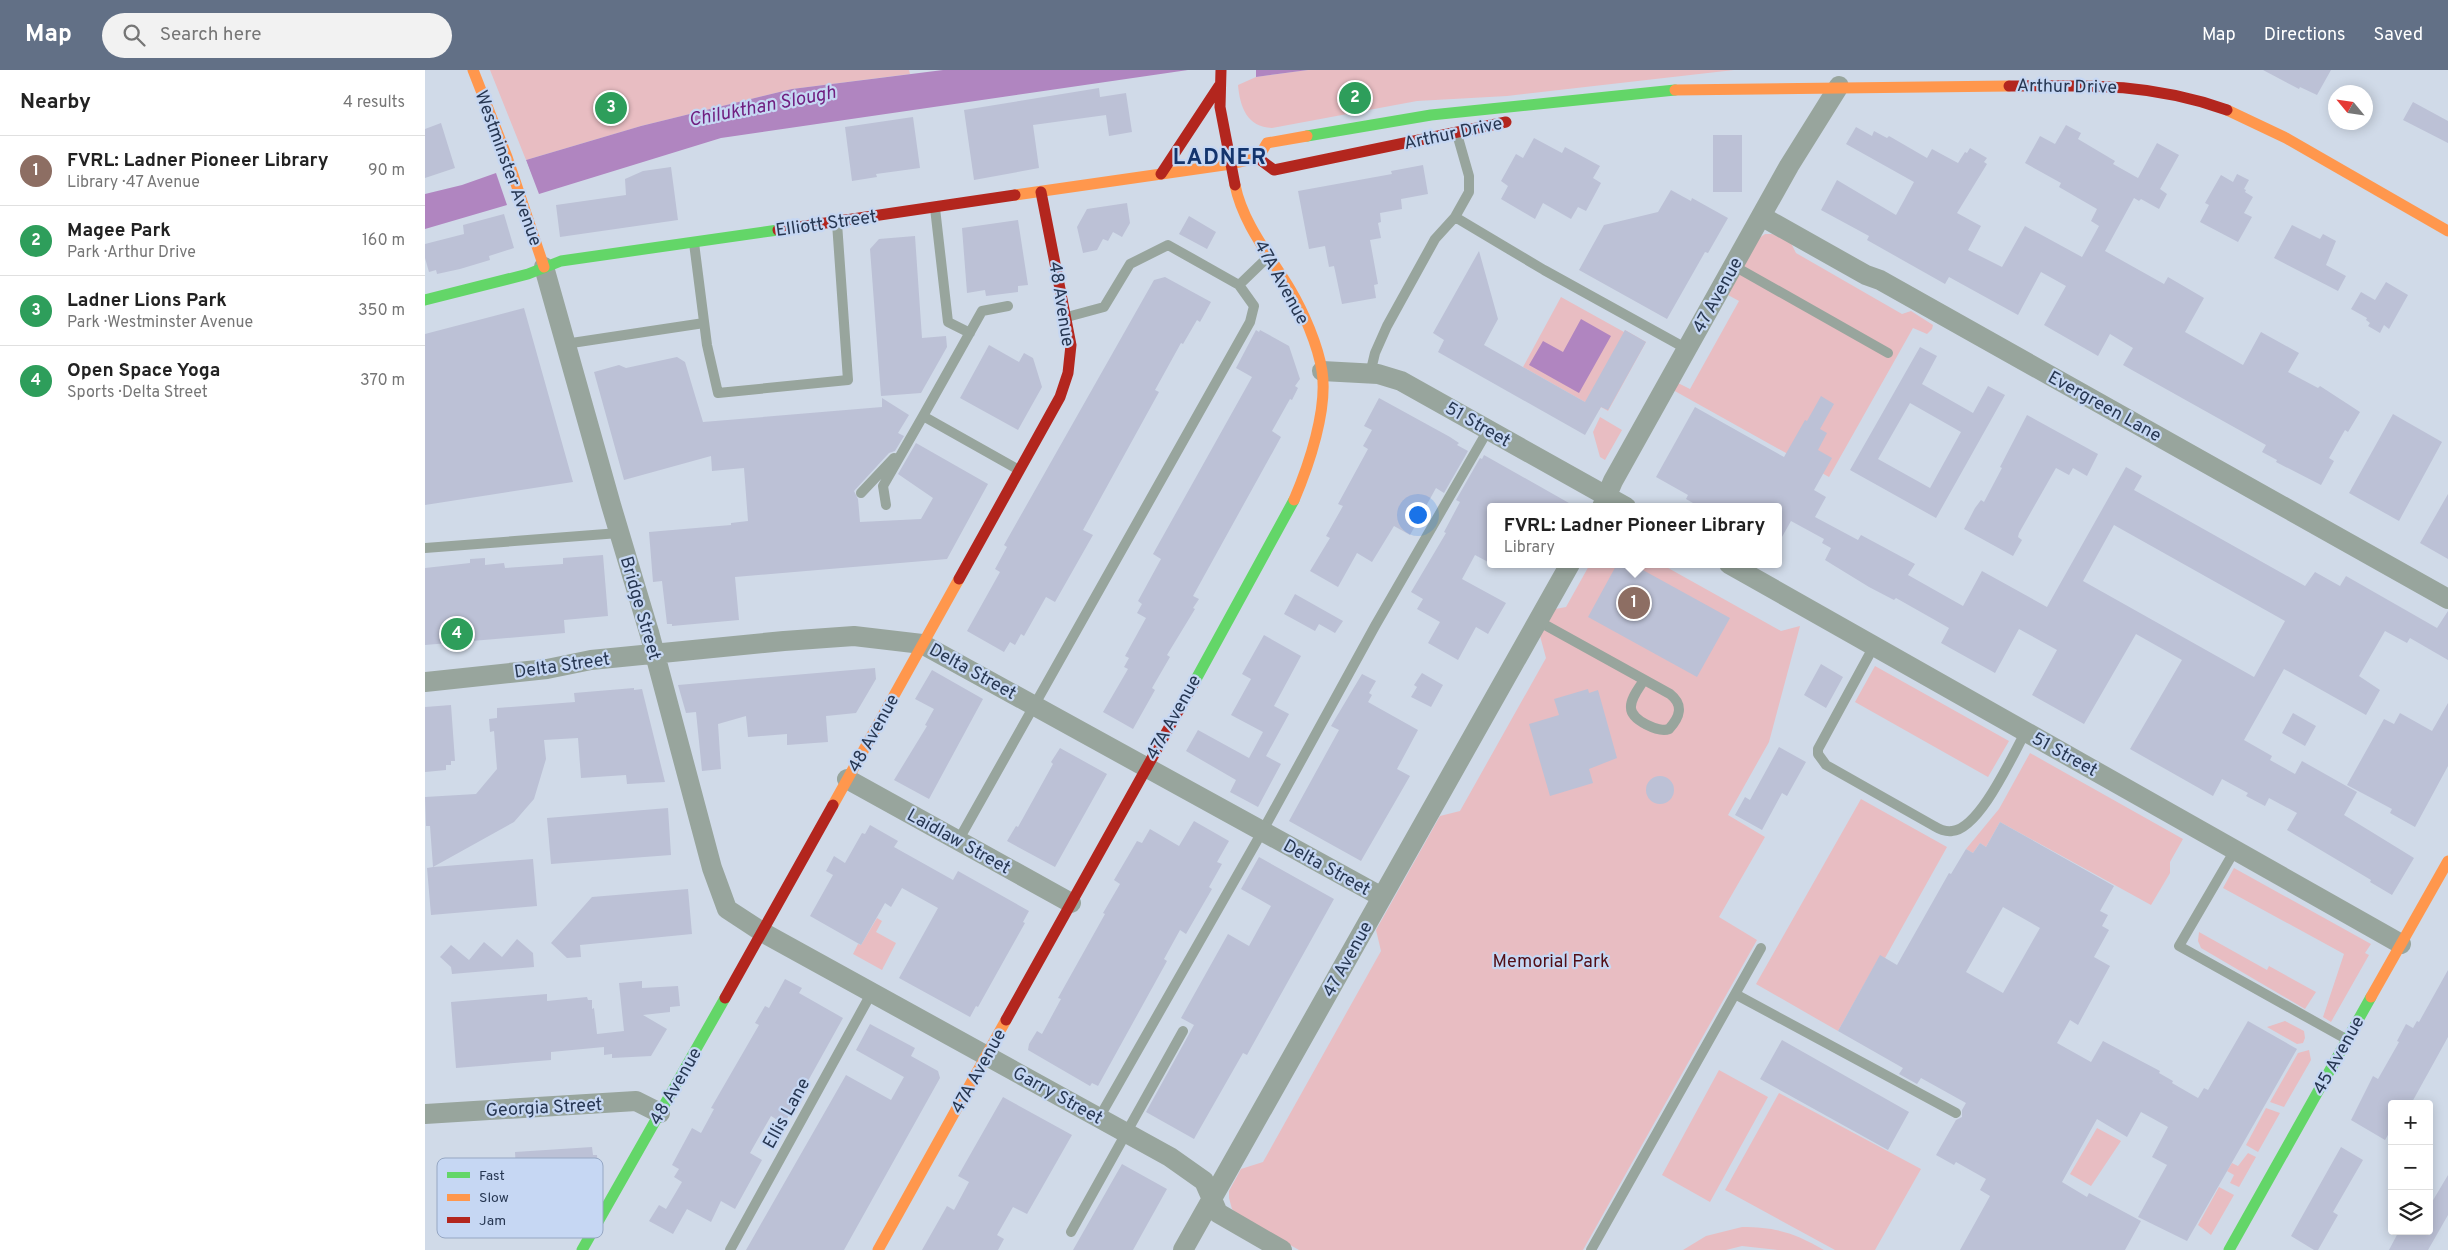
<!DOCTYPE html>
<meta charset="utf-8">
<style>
body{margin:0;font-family:Overpass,sans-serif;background:#f2f2f2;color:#222}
.controls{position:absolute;right:15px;bottom:15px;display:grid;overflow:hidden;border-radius:5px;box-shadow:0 2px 12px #0003}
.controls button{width:45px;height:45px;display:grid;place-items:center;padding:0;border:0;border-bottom:1px solid #e0e0e0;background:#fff;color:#222;font:25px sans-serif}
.compass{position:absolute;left:1903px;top:15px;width:45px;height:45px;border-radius:50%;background:#fff;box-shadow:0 2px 12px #0003;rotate:299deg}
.you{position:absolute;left:992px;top:444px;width:18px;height:18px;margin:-12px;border:4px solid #fff;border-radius:50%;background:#1a73e8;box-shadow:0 0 0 8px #1a73e833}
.badge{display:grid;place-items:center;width:32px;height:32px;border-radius:50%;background:#627086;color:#fff;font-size:16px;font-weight:700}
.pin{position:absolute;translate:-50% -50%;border:2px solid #fff;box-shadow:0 1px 5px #0006}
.popup{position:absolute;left:1062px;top:433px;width:295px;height:65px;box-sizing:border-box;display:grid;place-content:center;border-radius:5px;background:#fff;filter:drop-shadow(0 1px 4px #0005);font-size:16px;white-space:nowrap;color:#767676}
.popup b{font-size:19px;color:#222}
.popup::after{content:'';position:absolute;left:50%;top:100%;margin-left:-10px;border:10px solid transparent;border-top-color:#fff}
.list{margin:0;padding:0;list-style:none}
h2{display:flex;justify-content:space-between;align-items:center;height:65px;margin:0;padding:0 20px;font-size:21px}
h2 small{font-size:16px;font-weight:400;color:#767676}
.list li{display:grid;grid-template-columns:32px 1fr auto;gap:15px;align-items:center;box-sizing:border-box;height:70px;padding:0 20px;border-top:1px solid #e0e0e0}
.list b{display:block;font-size:19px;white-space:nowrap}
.list p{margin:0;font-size:16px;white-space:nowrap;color:#767676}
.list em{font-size:16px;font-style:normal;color:#767676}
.icon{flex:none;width:28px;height:28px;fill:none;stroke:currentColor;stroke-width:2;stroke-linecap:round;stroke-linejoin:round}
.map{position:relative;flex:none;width:2023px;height:1180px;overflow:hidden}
header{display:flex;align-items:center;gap:30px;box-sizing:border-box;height:70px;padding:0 25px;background:#627086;color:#fff}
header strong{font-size:24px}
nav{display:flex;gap:28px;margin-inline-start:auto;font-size:18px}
.search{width:350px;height:45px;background:#f2f2f2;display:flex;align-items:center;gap:12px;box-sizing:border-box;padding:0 18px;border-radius:28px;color:#767676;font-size:19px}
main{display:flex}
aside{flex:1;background:#fff}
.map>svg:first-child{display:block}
.green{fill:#e8bdc2}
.water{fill:#b085c0}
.pier{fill:#d0dae8}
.building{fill:#bcc1d6;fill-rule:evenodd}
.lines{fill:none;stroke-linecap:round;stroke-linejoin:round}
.lane{stroke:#98a59d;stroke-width:10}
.street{stroke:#98a59d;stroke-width:20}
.fast{stroke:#63d668;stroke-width:11}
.slow{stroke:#ff974d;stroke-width:11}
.jam{stroke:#b3261e;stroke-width:11}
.labels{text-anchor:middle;stroke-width:4.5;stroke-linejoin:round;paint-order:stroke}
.street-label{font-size:18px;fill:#273752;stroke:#c6d7f3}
.park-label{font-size:18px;fill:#520e15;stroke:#c6d7f3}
.water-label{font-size:19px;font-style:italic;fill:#701f80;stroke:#c6d7f3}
.district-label{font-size:22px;font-weight:bold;letter-spacing:1px;fill:#13346d;stroke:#c6d7f3}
.key{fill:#c6d7f3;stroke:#96a7c3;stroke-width:1}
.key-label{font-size:14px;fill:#273752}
</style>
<header>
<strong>Map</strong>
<div class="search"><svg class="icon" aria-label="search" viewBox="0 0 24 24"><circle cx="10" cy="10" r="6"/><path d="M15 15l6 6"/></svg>Search here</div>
<nav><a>Map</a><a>Directions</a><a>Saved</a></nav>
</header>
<main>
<aside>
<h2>Nearby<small>4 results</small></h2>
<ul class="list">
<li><span class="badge" style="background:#8d6e63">1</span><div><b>FVRL: Ladner Pioneer Library</b><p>Library · 47 Avenue</p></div><em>90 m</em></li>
<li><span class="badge" style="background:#2e9e5b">2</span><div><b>Magee Park</b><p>Park · Arthur Drive</p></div><em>160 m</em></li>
<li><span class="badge" style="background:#2e9e5b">3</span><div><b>Ladner Lions Park</b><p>Park · Westminster Avenue</p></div><em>350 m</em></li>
<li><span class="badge" style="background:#2e9e5b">4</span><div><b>Open Space Yoga</b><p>Sports · Delta Street</p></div><em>370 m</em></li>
</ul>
</aside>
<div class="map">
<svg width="2023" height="1180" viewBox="0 0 2023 1180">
<rect width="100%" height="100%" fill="#d0dae8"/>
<path class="green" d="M65,0H484L485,4L367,19L216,56L101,90Z
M883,0H1309L1082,26L992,31L847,58C822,57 815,37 813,15L831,7Z
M1340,164H1347L1366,173L1371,183L1477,244L1486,241L1508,255L1507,259L1502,264L1488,258L1404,407L1248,320L1253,313L1265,319L1314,231L1303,225L1333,169Z
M1136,227L1199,262L1200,260L1221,272L1183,341L1176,337L1174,340L1098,297Z
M1175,347L1197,360L1180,390L1175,387L1168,362Z
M1165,494H1236L1356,561L1375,556L1344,672L1303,745L1340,767L1294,847L1332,870L1158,1180H874L814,1146L807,1139L804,1128V1121L816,1099L838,1092L956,881L951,860L1015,746L1035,741L1121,588L1115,566L1130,539L1141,537Z
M1450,596L1584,671L1563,707L1430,632Z
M1605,683L1758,769L1745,792V803L1726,835L1575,752L1561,777L1555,773L1548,783L1541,779L1574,739Z
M1436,729L1522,777L1460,888L1455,886L1413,961L1331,914Z
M1809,798L1946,874L1940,883L1944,885L1906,952L1898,947L1919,884L1798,818Z
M452,848L457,851L451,862L471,873L457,900L428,884L433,874L436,875Z
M1774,862L1842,900L1844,896L1891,922L1880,939L1776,878L1773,871Z
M1860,951L1879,961L1880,968L1878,973L1872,974L1842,957Z
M1884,980L1886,990L1859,1037L1845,1032L1873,983Z
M1294,1000L1343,1027L1285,1132L1237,1105Z
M1354,1023L1496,1099L1450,1180H1410L1300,1120Z
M1841,1038L1855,1043L1833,1082L1821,1075Z
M1672,1058L1696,1071L1666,1116L1645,1104Z
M1823,1083L1831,1087L1814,1117L1805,1113L1809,1105L1802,1101L1807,1093L1813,1096Z
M1794,1117L1809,1125L1786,1165L1773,1155Z
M1317,1157C1351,1157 1370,1163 1399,1180H1353L1317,1176L1301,1180H1258L1281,1166Z"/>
<path class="water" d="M518,0H763L296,68L114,124L101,90L216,56L367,19Z
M831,0H883L831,7Z
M71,103L82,135L0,159V124L37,115Z
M1156,249L1186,266L1154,323L1104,295L1118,271L1138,282Z"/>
<path class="pier" d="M100,88L114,127L111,125L99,91Z"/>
<path class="building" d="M1838,0H1906L1892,25L1875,17L1874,19Z
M674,18L675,27L701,23L707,62L684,66L681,45L608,55L614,98L549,110L539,40Z
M1988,32L2023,51V73L1978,50Z
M488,47L495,98L451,104L452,107L427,111L420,57Z
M16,53L30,98L0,108V59Z
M1641,55L1656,63L1653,69L1690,91L1688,94L1713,108L1732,73L1754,85L1735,119L1742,124L1734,139L1716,129L1714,131L1709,128L1680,181L1739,214L1743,207L1779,228L1760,262L1818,295L1836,262L1874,283L1863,302L1893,318L1895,316L1935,342L1923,362L1920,360L1904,388L1909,391L1896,415L1851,392L1852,390L1837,382L1841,375L1698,295L1708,278L1685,264L1673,286L1619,255L1641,216L1616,202L1593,245L1524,207L1520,214L1442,170L1444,166L1396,140L1412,110L1471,145L1489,112L1421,74L1431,57L1447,66L1449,61L1462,68L1464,66L1502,88L1507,79L1533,93L1540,82L1542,83L1545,78L1562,88L1559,92L1562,94L1532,143L1556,156L1543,180L1577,197L1600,156L1657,187L1674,156L1666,151L1672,139L1634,117L1636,113L1600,93L1615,66L1630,74Z
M1288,65H1317V122H1288Z
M1109,68L1137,83L1140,77L1175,96L1168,108L1176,113L1161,141L1153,137L1146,149L1118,133L1110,149L1076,129L1083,116L1076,111L1091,84L1098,88Z
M998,95L1003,124L976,129L977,139L955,143L956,152L953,153L956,168L945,170L953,214L949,215L951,228L917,234L909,196L904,197L900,176L884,179L873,121L967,104L966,101Z
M246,97L253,150L135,167L131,135L201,125L200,109L218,101Z
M1812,104L1824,110L1819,119L1821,120L1820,122L1828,127L1819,143L1827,147L1813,172L1775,152L1784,135L1780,133L1796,105L1808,112Z
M1246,120L1266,131L1267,128L1303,148L1283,183L1280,182L1242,249L1154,200L1179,155L1233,142Z
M702,133L705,153L697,167L688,162L683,171L678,169L672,180L658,183L652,157L662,139Z
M79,144L89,178L64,186L65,190L35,199L12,204L11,200L4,202L0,188V174L39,164L38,155Z
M764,146L791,162L782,179L754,164Z
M593,150L603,215L593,216V222L561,226L560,220L542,223L537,158Z
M1867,155L1895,169L1898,164L1911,171L1901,195L1921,206L1913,221L1849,188Z
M490,166L497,268L521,266L522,277L496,323L456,326L445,179L454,169Z
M1054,181L1073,249L1059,275L1160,332L1200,260L1221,272L1183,340L1176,337L1160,365L1013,282L1019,270L1008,263Z
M740,207L786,232L775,252L772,250L758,274L756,273L730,320L734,322L658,460L668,465L630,532L621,527L599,566L596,564L590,575L585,572L579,582L542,561L575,502L570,499L582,477L579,475L729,210Z
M1961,212L1983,225L1964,259L1959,255L1955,263L1943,256L1945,253L1941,250L1942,248L1926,239L1936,222L1950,230Z
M99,238L148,412L0,435V264Z
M831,260L834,262L835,260L864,276L875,309L870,316L873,318L867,330L865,329L847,361L856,367L768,526L774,529L768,538L770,539L742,585L745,587L727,618L730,620L708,659L678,642L703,599L699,597L704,588L700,586L721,548L712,543L717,534L713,531L736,489L728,484L827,307L811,298Z
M564,275L594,292L599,283L608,288L617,317L593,360L535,328Z
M1495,277L1512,286L1497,314L1548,343L1563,316L1580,325L1511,448L1425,400ZM1485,333L1536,362L1505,418L1453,389Z
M252,287L260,292L278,352L457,337V328L484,345L473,363L479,366L470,381L464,383L429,421L433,429L435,452L496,449L508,428L473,404L491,373L563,414L522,489L310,507L314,550L247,556V554H242L237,511L228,512L224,462L306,455V453L323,451L319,398L287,401L286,386L199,410L169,302L194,295L201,298Z
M1396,326L1409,334L1395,359L1402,363L1393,380L1407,388L1389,420L1401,427L1390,447L1433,470L1436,465L1490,494L1483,505L1538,536L1557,501L1622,537L1701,397L1717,406L1709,420L1880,516L1890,502L1915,516L1921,506L2012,558L2023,541V590L1985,568L1982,573L1960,561L1934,606L1955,620L1941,645L1859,599L1819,670L1847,686L1845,690L1870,704L1877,691L1932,722L1919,745L1989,788L1967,825L1945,812L1946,810L1862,760L1872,743L1844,728L1840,736L1821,726L1823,723L1797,709L1788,726L1705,679L1757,590L1711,564L1659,654L1607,625L1632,580L1594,559L1570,603L1516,573L1524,558L1471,528L1469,530L1444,517L1400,490L1406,478L1397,473L1399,469L1366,451L1353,474V437H1275L1261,429L1263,425L1231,407L1270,337L1359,387L1380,350L1382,351ZM1689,455L1860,551L1829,607L1658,511Z
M954,328L1025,367L1034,373L1032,375L1043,381L1019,423L1011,418L985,465L969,456L947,492L932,483L913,517L885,501L905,468L901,466L918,436L913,434L943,379L938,376L947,360L939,356Z
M1968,344L2017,372L1974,451L1924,423Z
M1602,345L1673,384L1662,406L1648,398L1644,405L1631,398L1594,463L1593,467L1597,470L1588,486L1539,459L1550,438L1556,430L1559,432L1577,398L1575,397Z
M1059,385L1151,437H1065V493L1050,485L1037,509L1081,533L1063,564L1051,557L1033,590L1003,573L1015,552L992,539L998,529L986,522L1021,463L1019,462L1035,432L1031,430L1055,388L1057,389Z
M2023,424V489L1995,473Z
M178,485L183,546L139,550L140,563L0,575V498L45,493V489L60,488V495L79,493L80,498L138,494V488Z
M1192,494H1207L1305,548L1272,607L1163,547Z
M870,524L918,551L910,563L894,554L890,561L859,544Z
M839,565L876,586L849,636L864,644L841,686L856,694L833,737L805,722L811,710L761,681L773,660L824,688L838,662L806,645L826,609L817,604Z
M1396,594L1418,607L1401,638L1379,625Z
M450,598L451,609L431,643L401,646L403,672L362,675V664L323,667L321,646L293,654L296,699L277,701L271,642L261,643L253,615Z
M507,600L558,629L504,729L469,710L502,656L500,655L509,639L490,629Z
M997,603L1018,615L1006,637L986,627L992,617L989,615Z
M937,604L951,611L944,623L947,625L943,632L993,660L972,699L985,706L936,791L864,751L914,660L906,656Z
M209,618V620L217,619L240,712L202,714L201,705L156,708L153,668L119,670L121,689L109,729L89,752L8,797L108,789L112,836L6,845L2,798L8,797L5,756H1L0,727L51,724L72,699L69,661L65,662L64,649L72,648V638L150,632L149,623Z
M1163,619L1164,623L1173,620L1192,688L1164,699L1168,713L1125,726L1104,654L1134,645L1129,629Z
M2023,633V696L1990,757L1965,743L1967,739L1922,715L1959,649L1969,654L1975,643L2007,661Z
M26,635L30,691H26V695H21V700L0,702V637Z
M1868,643L1891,656L1880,676L1857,663Z
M1354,677L1381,692L1362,726L1357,723L1337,760L1310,745L1320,727L1325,730Z
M635,678L682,704L630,797L582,771L591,756L593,757L628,694L626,692Z
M1221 720a14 14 0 1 1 28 0a14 14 0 1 1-28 0Z
M243,738L246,785L126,794L122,748Z
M769,751L804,771L792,792L797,794L784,817L787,819L761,864L755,860L739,889L742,891L673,1016L667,1013L665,1016L603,980L604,974L612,961L617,964L636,929L633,928L680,844L678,843L695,814L689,810L712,771L717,773L725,759L754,776Z
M1575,752L1689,816L1675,841L1683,845L1677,856L1684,860L1669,887L1685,896L1653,955L1645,950L1632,973L1666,992L1678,971L1735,1001L1734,1003L1748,1011L1747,1013L1773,1028L1779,1018L1783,1020L1823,951L1872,979L1762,1171L1713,1147L1742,1095L1727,1087L1743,1057L1716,1042L1702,1067L1672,1049L1637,1112L1662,1127L1664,1123L1716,1151L1700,1180H1535L1565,1126L1555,1120L1561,1109L1531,1092L1529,1095L1511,1085L1531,1050L1537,1047V1040L1541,1033L1496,1008L1492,1014L1474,1004L1478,998L1413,961L1455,885L1472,895L1524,803L1526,804L1541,779L1548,783L1555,773L1561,777ZM1578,837L1615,858L1578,923L1541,902Z
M445,755L473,771L469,777L528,810L533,801L604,841L598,852L600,853L582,885L553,937L551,936L545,947L474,908L513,838L477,818L466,837L460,833L436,875L385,846L408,805L401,801L409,786L420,793L437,763L440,764Z
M834,787L909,829L822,985L818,983L769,1069L721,1042L769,955L756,948L803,864L824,876L846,836L816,819Z
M263,819L267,864L155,875L156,887L142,888L126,873L167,827Z
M92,869L108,883L109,897L27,904L26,897L15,887L26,875L44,890L59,872L77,887Z
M2023,900V967L1986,1034H1967V1058L1960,1070L1926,1050L1948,1006L1953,1009L1974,972L1972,971L1981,954L1988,958L1992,951L1994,952Z
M360,909L377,918L374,923L418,948L359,1054L346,1046L325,1083L337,1090L310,1139L296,1131L286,1152L262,1139L248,1164L224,1151L234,1135L241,1139L257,1112L249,1107L254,1099L247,1095L267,1058L276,1063L289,1039L286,1038L334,955L330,953L340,936L344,938Z
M217,911V918L253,916L255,936L245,937V942L218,945L242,959L226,986L187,988V984L179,985V977L126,982V990L31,998L26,932L122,924V931L162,927L163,930H167V939L169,938L172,964L199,961L194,913Z
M445,954L490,978L486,986L513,1001L515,1008L419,1180H321L421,1005L466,1030L479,1007L431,980Z
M1357,970L1484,1042L1463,1080L1335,1009Z
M578,1027L647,1065L602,1144L588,1137L572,1165L579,1169L573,1180H497L522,1136L529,1140L544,1112L533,1106Z
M167,1077L168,1085H172L173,1099L165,1109L149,1110L150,1123L144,1129L146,1146L111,1148L112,1165L88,1166L87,1152H94L90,1082Z
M1916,1077L1938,1090L1908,1142L1913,1145L1893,1180H1889L1866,1166Z
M62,1088L64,1114L57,1115L59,1131L35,1133L32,1091Z
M697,1094L742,1119L708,1180H648Z
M2023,1105V1145L2003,1180H1964L1974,1161H2004V1137Z"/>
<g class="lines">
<path class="lane" d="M510,138L523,252L545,263
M1030,147L1119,200L1262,279
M269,173L282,275L293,323L423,310L412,153
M1309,196L1463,283
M583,236L557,241L498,346L594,400
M642,247L679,237L705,194L743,175L814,215L842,188
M140,274L279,253
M945,304L950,283L962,256L1010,169L1030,147L1044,122V106L1032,64
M436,423L469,388
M461,435L458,416L498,346
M0,478L194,463
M1113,551L1245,624C1259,635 1255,647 1244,659C1234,663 1206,650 1206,638C1205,629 1214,618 1219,610
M1449,576L1393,679V684L1401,695L1509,756C1514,759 1521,762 1527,761C1555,759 1588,684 1601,661
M533,771L825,252L829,236L814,215
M1810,780L1754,876L1921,969
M1310,924L1531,1043
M674,1048L837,762L950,556L1063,360
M646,1162L758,961
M305,1180L447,922
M1166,1180L1336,878"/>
<path class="street" d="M1336,146L1441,205L1455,210L2023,529
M119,197L186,435L224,562L287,798L302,839L337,862L745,1087L779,1111L793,1143L857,1180
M897,301L953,304L976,311L1201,437
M1177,437L1188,411L1364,96L1414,16
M1304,494L1976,874
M0,612L122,599L166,590L359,571L429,566L497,574L957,827
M422,709L646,833
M0,1044L211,1031L235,1043
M758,1180L1145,494"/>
<path class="fast" d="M882,66L1006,45L1250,20
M0,230L103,204L136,191L353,160
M770,611L869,430
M157,1180L300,928
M1804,1180L1946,927"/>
<path class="slow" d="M48,0L82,87L119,197
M1250,20L1584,16
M1802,40L1861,68L2023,161
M810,115C818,154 845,186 865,219C878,241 893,275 897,301C903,339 884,395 869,430
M590,125L806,94L833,88L842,73L882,66
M408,735L534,509
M1946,927L2023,791
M453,1180L581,950"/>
<path class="jam" d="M796,0L795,37L810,115
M1584,16C1663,15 1726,13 1802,40
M833,88L849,100L1081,52
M736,104L794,16
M353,160L590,125
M534,509L635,327L643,303L646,275L616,122
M300,928L408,735
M581,950L770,611"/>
</g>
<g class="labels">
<g class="street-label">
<text transform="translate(1642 16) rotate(1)" y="6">Arthur Drive</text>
<text transform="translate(1028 63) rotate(-12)" y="6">Arthur Drive</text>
<text transform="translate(84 98) rotate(70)" y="6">Westminster Avenue</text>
<text transform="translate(401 153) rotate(-8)" y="6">Elliott Street</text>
<text transform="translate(857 212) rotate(61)" y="6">47A Avenue</text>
<text transform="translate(1292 225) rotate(-61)" y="6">47 Avenue</text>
<text transform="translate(637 234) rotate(81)" y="6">48 Avenue</text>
<text transform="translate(1680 336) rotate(29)" y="6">Evergreen Lane</text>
<text transform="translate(1053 354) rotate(30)" y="6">51 Street</text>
<text transform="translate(216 538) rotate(74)" y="6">Bridge Street</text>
<text transform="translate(137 595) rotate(-8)" y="6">Delta Street</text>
<text transform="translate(548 601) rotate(29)" y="6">Delta Street</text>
<text transform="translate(748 647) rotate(-61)" y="6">47A Avenue</text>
<text transform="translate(448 663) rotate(-61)" y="6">48 Avenue</text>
<text transform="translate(1640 684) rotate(29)" y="6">51 Street</text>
<text transform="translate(534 771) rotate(29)" y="6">Laidlaw Street</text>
<text transform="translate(902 797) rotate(29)" y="6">Delta Street</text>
<text transform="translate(922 889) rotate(-61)" y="6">47 Avenue</text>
<text transform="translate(1913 985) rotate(-61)" y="6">45 Avenue</text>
<text transform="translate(553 1001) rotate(-61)" y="6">47A Avenue</text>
<text transform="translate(250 1016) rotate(-60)" y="6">48 Avenue</text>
<text transform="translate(633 1025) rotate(29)" y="6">Garry Street</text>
<text transform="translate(119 1037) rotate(-3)" y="6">Georgia Street</text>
<text transform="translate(361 1043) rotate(-61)" y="6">Ellis Lane</text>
</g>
<g class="park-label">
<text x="1126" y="897">Memorial Park</text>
</g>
<g class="water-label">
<text transform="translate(337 35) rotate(-11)" y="7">Chilukthan Slough</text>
</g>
<g class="district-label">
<text x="795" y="94">LADNER</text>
</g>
</g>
<rect x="12" y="1088" width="166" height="80" rx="8" class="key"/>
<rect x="22" y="1102" width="23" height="6" fill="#63d668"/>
<rect x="22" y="1124" width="23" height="7" fill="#ff974d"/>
<rect x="22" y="1147" width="23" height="6" fill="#b3261e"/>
<g class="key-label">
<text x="54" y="1110">Fast</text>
<text x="54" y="1132">Slow</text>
<text x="54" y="1155">Jam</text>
</g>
</svg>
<div class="controls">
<button>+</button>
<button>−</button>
<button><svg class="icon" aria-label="layers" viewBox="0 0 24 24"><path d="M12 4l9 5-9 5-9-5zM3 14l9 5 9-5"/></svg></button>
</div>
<svg class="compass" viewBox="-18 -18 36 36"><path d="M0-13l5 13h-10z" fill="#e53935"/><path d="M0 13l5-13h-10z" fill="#767676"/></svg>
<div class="you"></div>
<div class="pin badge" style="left:1209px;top:533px;background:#8d6e63">1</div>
<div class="popup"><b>FVRL: Ladner Pioneer Library</b>Library</div>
<div class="pin badge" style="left:930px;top:28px;background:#2e9e5b">2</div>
<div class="pin badge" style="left:186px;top:38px;background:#2e9e5b">3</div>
<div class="pin badge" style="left:32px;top:564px;background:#2e9e5b">4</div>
</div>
</main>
